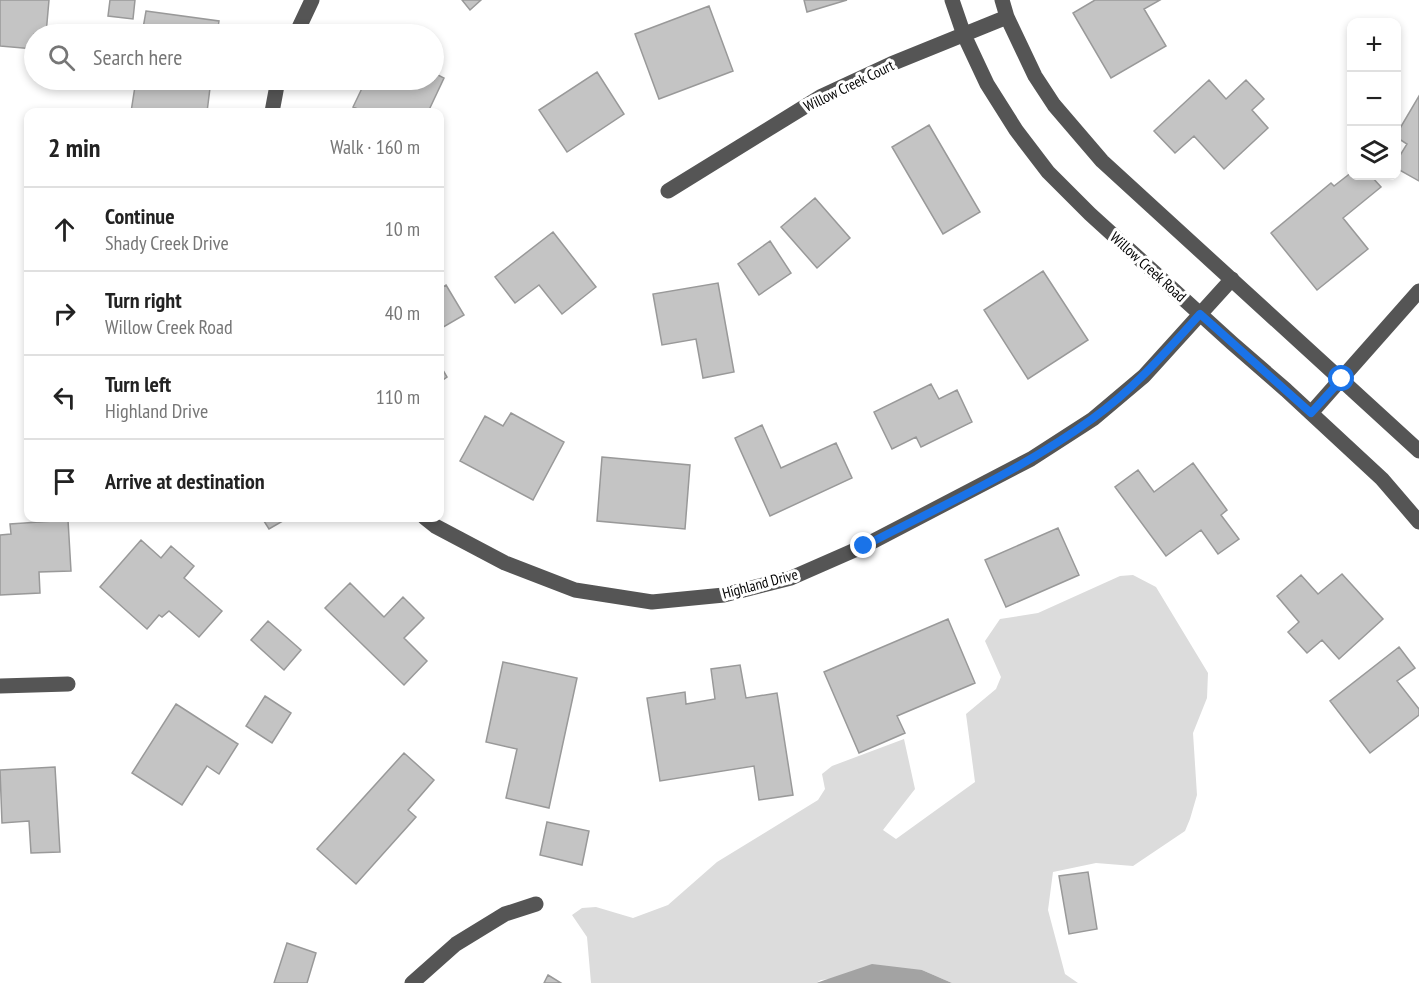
<!DOCTYPE html>
<meta charset="utf-8">
<style>
body{margin:0;font-family:"PT Sans Narrow",sans-serif;background:#f6f6f6;color:#222}
.controls{position:absolute;right:18px;top:18px;display:grid;overflow:hidden;border-radius:12px;box-shadow:0 3px 9px #0003}
.controls button{width:54px;height:54px;display:grid;place-items:center;padding:0;border:0;border-bottom:2px solid #e0e0e0;background:#fff;color:#222;font:30px sans-serif}
.stop{position:absolute;width:18px;height:18px;margin:-14px;border:4px solid #1a73e8;border-radius:50%;background:#fff}
.stop.end{background:#1a73e8;border-color:#fff;box-shadow:0 2px 6px #0008}
.list{margin:0;padding:0;list-style:none}
h2{display:flex;justify-content:space-between;align-items:center;height:78px;margin:0;padding:0 24px;font-size:26px}
h2 small{font-size:20px;font-weight:400;color:#767676}
.list li{display:grid;grid-template-columns:39px 1fr auto;gap:18px;align-items:center;box-sizing:border-box;height:84px;padding:0 24px;border-top:2px solid #e0e0e0}
.list b{display:block;font-size:22px;white-space:nowrap}
.list p{margin:0;font-size:20px;white-space:nowrap;color:#767676}
.list em{font-size:20px;font-style:normal;color:#767676}
.icon{flex:none;width:33px;height:33px;fill:none;stroke:currentColor;stroke-width:2;stroke-linecap:round;stroke-linejoin:round}
.map{position:relative;flex:none;width:1419px;height:983px;overflow:hidden}
.search{position:absolute;background:#fff;box-shadow:0 3px 9px #0003;left:24px;top:24px;width:420px;height:66px;display:flex;align-items:center;gap:15px;box-sizing:border-box;padding:0 21px;border-radius:33px;color:#767676;font-size:22px}
.panel{position:absolute;background:#fff;box-shadow:0 3px 9px #0003;left:24px;top:108px;width:420px;height:414px;border-radius:12px}
.map>svg:first-child{display:block}
.green{fill:#dcdcdc}
.water{fill:#a3a3a3}
.building{fill:#c4c4c4;stroke:#999;stroke-width:1.5}
.lines{fill:none;stroke-linecap:round;stroke-linejoin:round}
.minor{stroke:#555;stroke-width:15}
.route{stroke:#1a73e8;stroke-width:8}
.labels{text-anchor:middle;stroke-width:6;stroke-linejoin:round;paint-order:stroke}
.street-label{font-size:15px;fill:#000;stroke:#fff}
</style>
<div class="map">
<svg width="1419" height="983" viewBox="0 0 1419 983">
<rect width="100%" height="100%" fill="#fff"/>
<path class="green" d="M1133,575L1156,587L1208,673L1207,698L1193,733L1197,795L1190,819L1185,831L1133,866L1096,863L1053,872L1048,910L1065,974L1078,983H952L922,970L821,980L816,983H591L587,937L572,915L582,908L596,907L633,918L668,905L717,862L818,800L825,789L822,774L832,766L904,739L915,789L883,830L896,839L975,782L966,714L996,689L1001,677L985,641L1000,619L1038,613L1120,576Z"/>
<path class="water" d="M872,964L922,970L952,983H816Z"/>
<path class="building" d="M0,0H49L46,34H34V49L0,46Z
M110,0H135L133,19L108,16Z
M462,0H481L470,10Z
M804,0H847L807,12Z
M1095,0H1160L1144,9L1166,46L1111,78L1073,13Z
M709,6L733,71L659,99L635,34Z
M146,11L219,21L217,34H142Z
M597,72L624,114L567,152L539,110Z
M434,73L444,78L428,112H365L353,107L366,80H434Z
M136,80H211L207,112H131Z
M1209,80L1226,99L1246,80L1264,99L1252,110L1268,128L1224,169L1194,136L1175,153L1154,131Z
M1419,96V181L1396,168V162L1407,144L1396,137V135Z
M929,125L980,212L943,234L892,147Z
M1352,172V176H1371L1381,187L1343,218L1368,249L1317,290L1271,233L1331,183L1334,186Z
M815,198L850,238L817,268L781,227Z
M553,232L596,287L562,314L539,285L515,303L495,277Z
M770,241L791,273L759,295L738,264Z
M1043,271L1088,340L1028,379L984,310Z
M718,283L734,372L703,378L696,339L662,345L653,294Z
M446,285L464,315L440,329V289Z
M440,365L447,377L440,382Z
M931,384L939,399L957,390L972,422L921,447L916,437L892,449L874,412Z
M511,413L564,442L533,500L460,461L485,416L503,426Z
M762,425L781,468L836,443L852,478L770,516L735,438Z
M602,457L690,465L685,529L597,521Z
M1193,463L1227,510L1221,515L1239,539L1218,554L1201,530L1166,556L1115,487L1138,470L1154,492Z
M262,518H288L269,529Z
M68,520L71,571L39,572L40,593L0,595V535L11,534L10,524Z
M1058,528L1079,575L1006,607L985,560Z
M141,540L161,558L171,546L194,566L184,578L222,611L199,637L169,611L162,617L159,615L147,629L100,587Z
M1342,574L1383,619L1339,659L1322,640L1307,653L1288,632L1299,622L1277,596L1301,575L1318,594Z
M350,583L384,617L403,597L424,618L404,638L427,661L404,685L325,608Z
M948,619L975,683L897,716L905,733L859,753L824,672Z
M268,621L301,650L284,670L251,640Z
M1399,647L1415,668L1397,681L1419,709V715L1370,753L1330,701Z
M503,662L577,678L549,808L506,798L517,749L486,742Z
M740,665L746,698L777,693L793,795L759,800L754,766L660,781L647,698L685,692L686,704L715,699L711,669Z
M265,696L291,713L272,743L246,726Z
M176,704L238,744L219,774L207,766L182,805L132,773Z
M404,753L434,780L408,810L416,817L356,884L317,849Z
M55,767L60,852L31,853L29,821L2,823L0,770Z
M547,822L589,831L582,865L540,855Z
M1088,872L1097,929L1069,934L1059,876Z
M287,943L316,953L307,983H274Z
M548,975L561,983H544Z"/>
<g class="lines">
<path class="minor" d="M952,0L964,35L987,84L1016,130L1048,172L1090,214L1232,343L1286,390L1382,479L1419,522
M1002,0L1007,17L1035,76L1054,105L1102,161L1419,451
M296,34L312,0
M272,112L278,80
M668,191L822,96L891,64L1007,17
M1311,413L1419,291
M425,518L435,526L505,563L575,590L652,602L724,595L791,578L864,546L1031,459L1093,419L1144,376L1232,279
M0,686L68,684
M412,983L456,944L505,914L536,904"/>
</g>
<g class="lines">
<path class="route" d="M864,546C941,506 1022,470 1092,419C1134,389 1166,352 1200,314L1311,413L1342,379"/>
</g>
<g class="labels">
<g class="street-label">
<text transform="translate(849 86) rotate(-26)" y="5">Willow Creek Court</text>
<text transform="translate(1148 267) rotate(42)" y="5">Willow Creek Road</text>
<text transform="translate(760 584) rotate(-15)" y="5">Highland Drive</text>
</g>
</g>
</svg>
<div class="controls">
<button>+</button>
<button>−</button>
<button><svg class="icon" aria-label="layers" viewBox="0 0 24 24"><path d="M12 4l9 5-9 5-9-5zM3 14l9 5 9-5"/></svg></button>
</div>
<div class="stop" style="left:1342px;top:379px"></div>
<div class="stop end" style="left:864px;top:546px"></div>
<div class="search"><svg class="icon" aria-label="search" viewBox="0 0 24 24"><circle cx="10" cy="10" r="6"/><path d="M15 15l6 6"/></svg>Search here</div>
<section class="panel">
<h2>2 min<small>Walk · 160 m</small></h2>
<ul class="list">
<li><svg class="icon" aria-label="ahead" viewBox="0 0 24 24"><path d="M12 20V5M6 11l6-6 6 6"/></svg><div><b>Continue</b><p>Shady Creek Drive</p></div><em>10 m</em></li>
<li><svg class="icon" aria-label="right" viewBox="0 0 24 24"><path d="M7 20v-9h11M14 6l5 5-5 5"/></svg><div><b>Turn right</b><p>Willow Creek Road</p></div><em>40 m</em></li>
<li><svg class="icon" aria-label="left" viewBox="0 0 24 24"><path d="M17 20v-9H6M10 6l-5 5 5 5"/></svg><div><b>Turn left</b><p>Highland Drive</p></div><em>110 m</em></li>
<li><svg class="icon" aria-label="arrive" viewBox="0 0 24 24"><path d="M6 21V4h12l-3 4 3 4H6"/></svg><div><b>Arrive at destination</b></div></li>
</ul>
</section>
</div>
